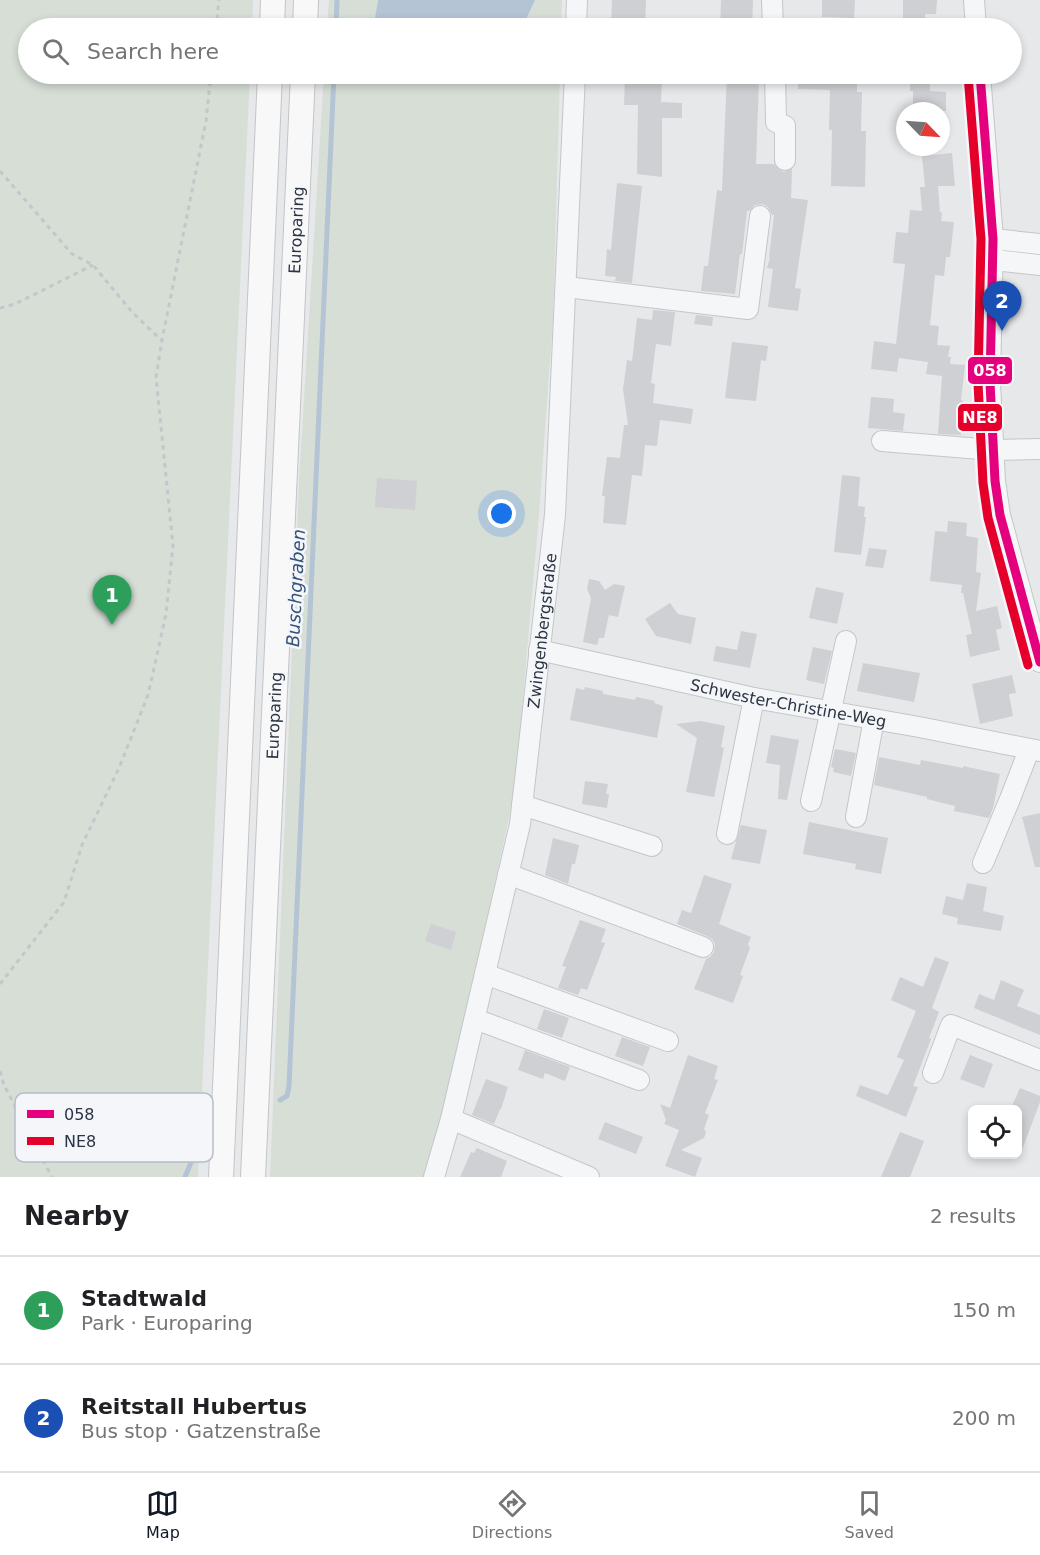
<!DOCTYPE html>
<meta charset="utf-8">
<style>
body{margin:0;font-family:"DejaVu Sans",sans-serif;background:#f2f2f2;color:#202124}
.controls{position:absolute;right:18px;bottom:18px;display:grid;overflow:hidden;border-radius:9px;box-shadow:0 3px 9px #0003}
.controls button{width:54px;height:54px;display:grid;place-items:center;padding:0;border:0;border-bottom:2px solid #e0e0e0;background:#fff;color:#202124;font:30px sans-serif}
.compass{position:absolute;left:896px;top:102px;width:54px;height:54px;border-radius:50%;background:#fff;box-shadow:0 3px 9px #0003;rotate:115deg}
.you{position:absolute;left:502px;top:514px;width:21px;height:21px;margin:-15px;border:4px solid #fff;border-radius:50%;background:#1a73e8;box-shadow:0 0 0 9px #1a73e833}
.badge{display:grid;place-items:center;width:39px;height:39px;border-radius:50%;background:#111827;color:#fff;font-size:20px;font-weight:700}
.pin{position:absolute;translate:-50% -50px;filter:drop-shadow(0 2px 3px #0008)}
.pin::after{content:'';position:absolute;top:32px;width:21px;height:18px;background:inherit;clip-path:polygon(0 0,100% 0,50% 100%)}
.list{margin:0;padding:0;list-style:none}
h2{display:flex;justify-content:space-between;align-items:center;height:78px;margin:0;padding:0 24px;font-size:26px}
h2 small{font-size:20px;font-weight:400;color:#757577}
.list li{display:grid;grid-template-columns:39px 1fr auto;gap:18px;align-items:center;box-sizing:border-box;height:108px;padding:0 24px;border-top:2px solid #e0e0e0}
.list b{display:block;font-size:22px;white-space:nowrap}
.list p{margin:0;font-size:20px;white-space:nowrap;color:#757577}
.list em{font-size:20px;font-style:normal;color:#757577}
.icon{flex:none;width:33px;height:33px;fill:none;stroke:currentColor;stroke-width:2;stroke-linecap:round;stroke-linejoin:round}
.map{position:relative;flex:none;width:1040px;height:1177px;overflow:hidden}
.search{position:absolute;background:#fff;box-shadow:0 3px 9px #0003;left:18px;right:18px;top:18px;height:66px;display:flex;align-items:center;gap:15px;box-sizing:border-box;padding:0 21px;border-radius:33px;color:#757577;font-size:22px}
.sheet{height:294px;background:#fff}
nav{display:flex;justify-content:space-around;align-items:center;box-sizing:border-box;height:84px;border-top:2px solid #e0e0e0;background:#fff;font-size:16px;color:#757577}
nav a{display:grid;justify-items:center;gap:3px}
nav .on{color:#111827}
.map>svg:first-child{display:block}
.green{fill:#d6ded6}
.water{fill:#b4c4d5}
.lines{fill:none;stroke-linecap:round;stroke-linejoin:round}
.stream{stroke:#b4c4d5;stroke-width:5}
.building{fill:#ced0d3}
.minor-casing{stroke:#c4c6c8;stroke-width:22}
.major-casing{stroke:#c2c5c8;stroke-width:26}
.path{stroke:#c5c6ca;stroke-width:3;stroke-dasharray:4.5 4.5;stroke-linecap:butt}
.minor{stroke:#f5f6f7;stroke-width:20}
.major{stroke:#f8f8f8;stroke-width:24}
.bus-1-casing{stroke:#f4f6f9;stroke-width:14}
.bus-2-casing{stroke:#f4f6f9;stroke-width:14}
.bus-1{stroke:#e5007d;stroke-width:9}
.bus-2{stroke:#e4002b;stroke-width:9}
.labels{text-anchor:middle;stroke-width:5;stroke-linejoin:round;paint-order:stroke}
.street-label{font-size:16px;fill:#2b3445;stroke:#f4f6f9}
.water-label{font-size:18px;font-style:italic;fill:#34527a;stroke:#f4f6f9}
.key{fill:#f4f6f9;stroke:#b8bcc3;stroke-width:1.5}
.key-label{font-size:16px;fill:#2b3445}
.line-badge{stroke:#f4f6f9;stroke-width:2}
.badge-label{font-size:16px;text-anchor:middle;font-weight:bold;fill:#fff}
</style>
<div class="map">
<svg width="1040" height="1177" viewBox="0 0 1040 1177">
<rect width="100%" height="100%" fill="#e6e8ea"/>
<path class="green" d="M0,0H253L252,28H28V74H250L198,1177H0Z
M329,0H378L374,24L385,28H327Z
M535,0H562L561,28H496L524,24Z
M324,74H560L553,319L539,514L515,789L451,1089L427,1177H270L299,481Z"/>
<path class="water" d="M378,0H535L524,24L496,28H385L374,24Z"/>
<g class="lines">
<path class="stream" d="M336,28L337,0
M280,1100L287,1096L289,1086L334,74
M185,1177L194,1155"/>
</g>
<path class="building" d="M612,0H646L645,28H611Z
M721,0H753L752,28H720Z
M822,0H855L854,18L822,17Z
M903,0H937L936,14H925V28H909V23L903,22Z
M727,74H743V78L759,79L756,164H774L779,170L784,172L792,169L791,198L808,200L795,288L801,289L798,311L768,307L773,269L767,268L770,257H769L774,215H772L768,207L762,204L755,205L749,211H747L742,254H740L735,294L701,291L704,266H708L717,190L722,191Z
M798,74H857V92H862L861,131H866L865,187L831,186L832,130H829L830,90L798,89Z
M910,74H924V82H930V91L946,92V111H913V91H910Z
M625,78L662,79L661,102L682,103V118H662V177L637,174L638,105H624Z
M952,153L955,186H938L940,212L942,213L941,221L954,222L950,257H946L944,276L935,275L930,325L939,326L937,345L950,346L948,357H951L950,364L965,365L961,400L963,401L961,435L938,434L942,376L926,374L928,362L899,358L897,372L871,369L874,341L896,344L905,264L893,263L896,232L908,233L910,210L922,211L920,187H925L922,156Z
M617,183L642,186L632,283L615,281L616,277L605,276L607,249L611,250Z
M653,310L675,312L671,346L656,344L651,383L655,384L653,403L693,409L691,424L660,420L657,446L645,445L642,476L632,475L626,525L603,523L605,496H602L607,457L620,458L624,425H628L623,389L627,360L632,361L637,318L652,320Z
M696,315L713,317L712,326L694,324Z
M732,342L768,346L766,361L761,360L756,401L725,398Z
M871,397L894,399L893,412L905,414L903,431L868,428Z
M842,475L860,477L858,506L865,507L864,517H866L861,555L834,552Z
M377,478L417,481L415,510L375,507Z
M948,521L967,523L966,536L978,538L976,572L981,573L976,611L997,606L1002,628L996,630L1000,650L970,657L966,635L972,634L963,593H961L962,585L930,581L935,531L947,532Z
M869,548L887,550L883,568L865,566Z
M589,579L599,581L605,590L614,584L625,586L618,617L609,615L604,638H599L597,645L583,642L591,598L587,589Z
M816,587L844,593L837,624L809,618Z
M670,603L678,614L696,618L691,644L656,636L645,619Z
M741,631L757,634L750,668L713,661L716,646L737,650Z
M813,647L832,651L824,684L806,680Z
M863,663L920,673L914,702L857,691Z
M1012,675L1016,693L1009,694L1013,716L980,724L972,684Z
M585,687L603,691V694L635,700L636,697L655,701L654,703L663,706L657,738L570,720L576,688L584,690Z
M701,721L725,726L721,747L724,748L714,797L686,792L697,738L676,724Z
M771,735L799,740L787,800L778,799L780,765L766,763Z
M835,749L856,753L851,776L833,772L834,768L831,767Z
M879,757L920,765L921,760L963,768V766L1000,774L993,808L989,818L954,811L955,806L927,799V797L874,785Z
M585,781L608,784L606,794H609L607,808L582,804Z
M1040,813V867H1035L1022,817Z
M809,822L888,838L881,874L855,869L856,864L803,854Z
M741,825L767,830L760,864L731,859Z
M553,838L579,845L575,864H572L568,884L545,875Z
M704,875L732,884L719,924L751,937L748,944L750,948L740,975L743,976L733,1003L694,989L706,959L710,957L714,952L715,944L712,939L707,936L677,924L682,910L691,913Z
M967,883L987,887L983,911L1004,916L1001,931L957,924L958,918L942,914L946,896L963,900Z
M580,920L606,929L601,942L605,943L587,990L581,988L578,995L558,988L566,967L562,966Z
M431,924L456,932L451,950L425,941Z
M935,957L949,962L932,1008L939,1012L929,1038L931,1039L913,1086L918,1087L906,1117L856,1096L860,1085L888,1095L904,1060L897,1057L916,1011L891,1000L900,977L923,987Z
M1001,980L1024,990L1017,1006L1040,1015V1035L974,1008L979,994L994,1000Z
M544,1009L569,1018L562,1038L537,1029Z
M622,1037L650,1047L643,1066L615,1056Z
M525,1050L570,1067L565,1081L545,1073L543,1079L518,1070Z
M688,1055L718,1066L714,1079L718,1080L705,1113L709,1115L704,1129L706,1132L704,1138L681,1150L702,1158L695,1177L665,1166L679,1130L664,1124L666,1120L660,1104L670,1108Z
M970,1055L993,1064L984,1088L960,1079Z
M486,1079L508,1087L501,1109H500L494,1124L472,1115Z
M1020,1088L1040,1096V1102L1019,1158H1017V1110H1010Z
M605,1122L643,1137L636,1154L598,1139Z
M900,1132L924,1141L910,1177H881Z
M477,1148L507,1161L501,1177H460L471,1152L474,1153Z"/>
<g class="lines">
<defs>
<g id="minor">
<path d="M772,0L773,28"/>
<path d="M974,0L976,28"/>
<path d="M576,28L577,0"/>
<path d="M775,74L776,122L785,126V160"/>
<path d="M980,74L993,239L990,383L995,481L1000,515L1040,662"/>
<path d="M993,239L1040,244"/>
<path d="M994,260L1040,265"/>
<path d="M566,287L748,309L760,216"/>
<path d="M882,441L993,450L1040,449"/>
<path id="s1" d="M539,650L754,698L919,727L1040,751"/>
<path d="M811,801L846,641"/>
<path d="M522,805L652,846"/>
<path d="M856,817L874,719"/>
<path d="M727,834L754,698"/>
<path d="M983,863L1010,799L1029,750"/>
<path d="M508,874L703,947"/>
<path d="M485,974L668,1041"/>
<path d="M475,1019L639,1080"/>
<path d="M933,1073L951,1025L1040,1060"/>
<path d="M451,1119L589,1177"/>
<path id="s2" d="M434,1177L451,1119L520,824L555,515L575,74"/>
</g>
<g id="major">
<path d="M272,28L273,0"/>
<path d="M305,28L306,0"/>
<path d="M221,1177L270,74"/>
<path id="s3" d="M253,1177L303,74"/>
</g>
</defs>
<use href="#minor" class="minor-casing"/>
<use href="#major" class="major-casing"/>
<path class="path" d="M216,28L219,0
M0,171L72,254L93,265L132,312L161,340
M0,308L15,304L93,265
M0,984L64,902L82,845L119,768L148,695L166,614L173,546L156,377L162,340L206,121L211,74
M0,1071L4,1085L52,1177"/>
<use href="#minor" class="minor"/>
<use href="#major" class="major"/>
<defs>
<path id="bus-1" d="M980,74L993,239L990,383L995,481L1000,515L1040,662"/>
<path id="bus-2" d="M968,75L981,239L978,383L983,483L988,518L1028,665"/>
</defs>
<use href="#bus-1" class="bus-1-casing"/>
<use href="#bus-2" class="bus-2-casing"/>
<use href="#bus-1" class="bus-1"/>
<use href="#bus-2" class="bus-2"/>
</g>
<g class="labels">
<g class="street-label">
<text dy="6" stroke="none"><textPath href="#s3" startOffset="948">Europaring</textPath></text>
<text dy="6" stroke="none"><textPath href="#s2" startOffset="558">Zwingenbergstraße</textPath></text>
<text dy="6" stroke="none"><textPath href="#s1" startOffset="255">Schwester-Christine-Weg</textPath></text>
<text dy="6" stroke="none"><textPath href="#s3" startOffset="462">Europaring</textPath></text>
</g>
<g class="water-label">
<text transform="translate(296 588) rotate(-87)" y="6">Buschgraben</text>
</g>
</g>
<rect x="15" y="1093" width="198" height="69" rx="9" class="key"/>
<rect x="27" y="1110" width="27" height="8" fill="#e5007d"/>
<rect x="27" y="1137" width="27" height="8" fill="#e4002b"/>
<g class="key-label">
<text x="64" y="1120">058</text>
<text x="64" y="1147">NE8</text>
</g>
<g class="line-badge">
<rect x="967" y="356" width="46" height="29" rx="6" fill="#e5007d"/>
<rect x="957" y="403" width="46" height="29" rx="6" fill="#e4002b"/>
</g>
<g class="badge-label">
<text x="990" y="376">058</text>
<text x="980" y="423">NE8</text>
</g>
</svg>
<div class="controls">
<button><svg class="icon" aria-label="locate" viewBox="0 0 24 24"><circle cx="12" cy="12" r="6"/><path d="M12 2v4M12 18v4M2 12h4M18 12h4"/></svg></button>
</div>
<svg class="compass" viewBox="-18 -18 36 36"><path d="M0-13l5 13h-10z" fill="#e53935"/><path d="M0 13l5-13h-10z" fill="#757577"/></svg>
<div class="you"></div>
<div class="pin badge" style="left:112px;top:625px;background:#2e9e5b">1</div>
<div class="pin badge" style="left:1002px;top:331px;background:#1a4fb4">2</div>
<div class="search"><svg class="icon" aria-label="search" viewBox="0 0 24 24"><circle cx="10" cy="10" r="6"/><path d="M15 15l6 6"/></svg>Search here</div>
</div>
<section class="sheet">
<h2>Nearby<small>2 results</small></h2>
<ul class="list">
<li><span class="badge" style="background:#2e9e5b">1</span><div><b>Stadtwald</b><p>Park · Europaring</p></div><em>150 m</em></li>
<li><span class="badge" style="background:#1a4fb4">2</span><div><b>Reitstall Hubertus</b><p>Bus stop · Gatzenstraße</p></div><em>200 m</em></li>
</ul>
</section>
<nav>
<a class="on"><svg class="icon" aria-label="map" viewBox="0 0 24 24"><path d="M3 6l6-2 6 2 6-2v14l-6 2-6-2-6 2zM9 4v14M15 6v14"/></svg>Map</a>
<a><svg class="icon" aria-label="directions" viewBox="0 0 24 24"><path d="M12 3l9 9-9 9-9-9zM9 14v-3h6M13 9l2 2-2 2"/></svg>Directions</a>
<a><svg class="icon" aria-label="saved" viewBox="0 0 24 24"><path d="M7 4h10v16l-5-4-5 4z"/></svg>Saved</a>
</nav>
